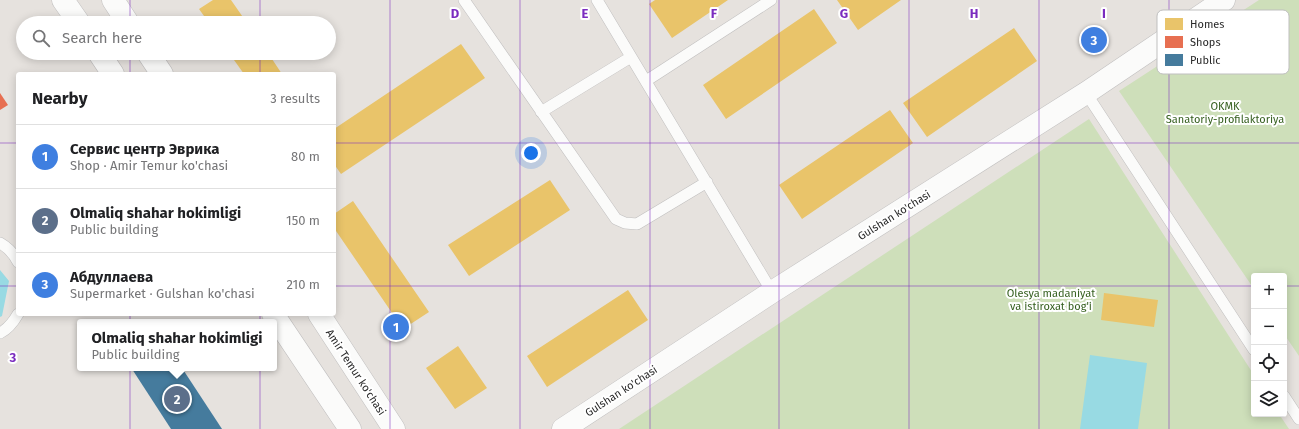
<!DOCTYPE html>
<meta charset="utf-8">
<style>
body{margin:0;font-family:"Fira Sans",sans-serif;background:#f2f2f2;color:#202124}
.controls{position:absolute;right:12px;bottom:12px;display:grid;overflow:hidden;border-radius:4px;box-shadow:0 2px 10px #0003}
.controls button{width:36px;height:36px;display:grid;place-items:center;padding:0;border:0;border-bottom:1px solid #e0e0e0;background:#fff;color:#202124;font:20px sans-serif}
.you{position:absolute;left:531px;top:153px;width:14px;height:14px;margin:-10px;border:3px solid #fff;border-radius:50%;background:#1a73e8;box-shadow:0 0 0 6px #1a73e833}
.badge{display:grid;place-items:center;width:26px;height:26px;border-radius:50%;background:#6b6a68;color:#fff;font-size:13px;font-weight:700}
.pin{position:absolute;translate:-50% -50%;border:2px solid #fff;box-shadow:0 1px 4px #0006}
.popup{position:absolute;left:77px;top:319px;width:200px;height:52px;box-sizing:border-box;display:grid;place-content:center;border-radius:4px;background:#fff;filter:drop-shadow(0 1px 3px #0005);font-size:13px;white-space:nowrap;color:#757577}
.popup b{font-size:15px;color:#202124}
.popup::after{content:'';position:absolute;left:50%;top:100%;margin-left:-8px;border:8px solid transparent;border-top-color:#fff}
.list{margin:0;padding:0;list-style:none}
h2{display:flex;justify-content:space-between;align-items:center;height:52px;margin:0;padding:0 16px;font-size:17px}
h2 small{font-size:13px;font-weight:400;color:#757577}
.list li{display:grid;grid-template-columns:26px 1fr auto;gap:12px;align-items:center;box-sizing:border-box;height:64px;padding:0 16px;border-top:1px solid #e0e0e0}
.list b{display:block;font-size:15px;white-space:nowrap}
.list p{margin:0;font-size:13px;white-space:nowrap;color:#757577}
.list em{font-size:13px;font-style:normal;color:#757577}
.icon{flex:none;width:22px;height:22px;fill:none;stroke:currentColor;stroke-width:2;stroke-linecap:round;stroke-linejoin:round}
.map{position:relative;flex:none;width:1299px;height:429px;overflow:hidden}
.search{position:absolute;background:#fff;box-shadow:0 2px 10px #0003;left:16px;top:16px;width:320px;height:44px;display:flex;align-items:center;gap:10px;box-sizing:border-box;padding:0 14px;border-radius:22px;color:#757577;font-size:15px}
.panel{position:absolute;background:#fff;box-shadow:0 2px 10px #0003;left:16px;top:72px;width:320px;height:244px;border-radius:4px}
.map>svg:first-child{display:block}
.green{fill:#cedfba}
.water{fill:#98dae3}
.homes{fill:#e9c46a}
.shops{fill:#e76f51}
.public{fill:#457b9d}
.lines{fill:none;stroke-linecap:round;stroke-linejoin:round}
.service-casing{stroke:#c0bfbf;stroke-width:12}
.minor-casing{stroke:#c0bfbf;stroke-width:23}
.secondary-casing{stroke:#c0bfbf;stroke-width:23}
.service{stroke:#fbfbfa;stroke-width:11}
.minor{stroke:#fbfbfa;stroke-width:22}
.secondary{stroke:#fbfbfa;stroke-width:22}
.grid{fill:none;stroke:#7b2cbf;stroke-width:1;stroke-opacity:0.55}
.labels{text-anchor:middle;stroke-width:4;stroke-linejoin:round;paint-order:stroke}
.park-label{font-size:11px;fill:#355f1f;stroke:#fff}
.street-label{font-size:11px;fill:#292929;stroke:#fff}
.key{fill:#fff;stroke:#bfbfbf;stroke-width:1}
.key-label{font-size:11px;fill:#292929}
.grid-label{font-size:13px;text-anchor:middle;font-weight:bold;fill:#7b2cbf;stroke:#fff;stroke-width:4;stroke-linejoin:round;paint-order:stroke}
</style>
<div class="map">
<svg width="1299" height="429" viewBox="0 0 1299 429">
<rect width="100%" height="100%" fill="#e6e2de"/>
<path class="green" d="M1259,0H1299V356L1284,334V276H1254V289L1119,91Z
M1089,119L1254,375V414H1279L1289,429H619Z"/>
<path class="water" d="M0,270L9,281L2,316L0,317Z
M1090,355L1147,363L1138,429H1080Z"/>
<path class="homes" d="M213,0H231L247,23H209L199,9Z
M655,0H728L672,38L649,4Z
M837,0H901L858,30Z
M814,9L837,43L726,119L703,85Z
M1014,28L1037,61L927,137L903,103Z
M461,44L485,78L341,174L334,164V129Z
M229,53H268L282,74H244Z
M890,110L913,143L802,219L779,185Z
M550,180L570,210L469,276L448,245Z
M353,201L429,312L403,329L334,228V214Z
M628,290L648,320L547,387L527,356Z
M1104,293L1158,300L1154,327L1101,320Z
M458,346L487,388L455,409L426,368Z"/>
<path class="shops" d="M0,93L8,105L0,110Z"/>
<path class="public" d="M134,368H182L222,429H171L132,369Z"/>
<g class="lines">
<defs>
<path id="service" d="M464,0L616,219L625,223L637,224L707,182
M597,0L772,292
M646,81L771,0
M1086,93L1254,350
M541,112L631,57
M0,243C7,247 14,254 18,262
M0,333C8,329 14,321 18,314
M1284,396L1299,419"/>
<path id="minor" d="M563,429L772,292L1086,93L1224,0"/>
<path id="secondary" d="M63,0L79,23
M113,0L128,23
M99,53L113,74
M148,53L162,74
M273,314L350,429
M319,314L394,429"/>
</defs>
<use href="#service" class="service-casing"/>
<use href="#minor" class="minor-casing"/>
<use href="#secondary" class="secondary-casing"/>
<use href="#service" class="service"/>
<use href="#minor" class="minor"/>
<use href="#secondary" class="secondary"/>
</g>
<path class="grid" d="M130,0V23M260,0V23M390,0V429M520,0V429M650,0V429M779,0V429M909,0V429M1039,0V429M1169,0V429M130,53V74M260,53V74M0,143H18M334,143H1299M0,286H18M334,286H1254M1284,286H1299M130,314V429M260,314V429"/>
<g class="labels">
<g class="park-label">
<text x="1225" y="110">OKMK<tspan x="1225" dy="13">Sanatoriy-profilaktoriya</tspan></text>
<text x="1051" y="297">Olesya madaniyat<tspan x="1051" dy="13">va istiroxat bog'i</tspan></text>
</g>
<g class="street-label">
<text transform="translate(894 215) rotate(-32)" y="4">Gulshan ko'chasi</text>
<text transform="translate(356 372) rotate(57)" y="4">Amir Temur ko'chasi</text>
<text transform="translate(621 391) rotate(-33)" y="4">Gulshan ko'chasi</text>
</g>
</g>
<rect x="1157" y="10" width="132" height="64" rx="6" class="key"/>
<rect x="1165" y="18" width="18" height="12" fill="#e9c46a"/>
<rect x="1165" y="36" width="18" height="12" fill="#e76f51"/>
<rect x="1165" y="54" width="18" height="12" fill="#457b9d"/>
<g class="key-label">
<text x="1190" y="28">Homes</text>
<text x="1190" y="46">Shops</text>
<text x="1190" y="64">Public</text>
</g>
<g class="grid-label">
<text x="455" y="18">D</text>
<text x="585" y="18">E</text>
<text x="714" y="18">F</text>
<text x="844" y="18">G</text>
<text x="974" y="18">H</text>
<text x="1104" y="18">I</text>
<text x="13" y="362">3</text>
</g>
</svg>
<div class="controls">
<button>+</button>
<button>−</button>
<button><svg class="icon" aria-label="locate" viewBox="0 0 24 24"><circle cx="12" cy="12" r="6"/><path d="M12 2v4M12 18v4M2 12h4M18 12h4"/></svg></button>
<button><svg class="icon" aria-label="layers" viewBox="0 0 24 24"><path d="M12 4l9 5-9 5-9-5zM3 14l9 5 9-5"/></svg></button>
</div>
<div class="you"></div>
<div class="pin badge" style="left:396px;top:327px;background:#3f7fe0">1</div>
<div class="pin badge" style="left:177px;top:399px;background:#5c6f8a">2</div>
<div class="popup"><b>Olmaliq shahar hokimligi</b>Public building</div>
<div class="pin badge" style="left:1094px;top:40px;background:#3f7fe0">3</div>
<div class="search"><svg class="icon" aria-label="search" viewBox="0 0 24 24"><circle cx="10" cy="10" r="6"/><path d="M15 15l6 6"/></svg>Search here</div>
<section class="panel">
<h2>Nearby<small>3 results</small></h2>
<ul class="list">
<li><span class="badge" style="background:#3f7fe0">1</span><div><b>Сервис центр Эврика</b><p>Shop · Amir Temur ko'chasi</p></div><em>80 m</em></li>
<li><span class="badge" style="background:#5c6f8a">2</span><div><b>Olmaliq shahar hokimligi</b><p>Public building</p></div><em>150 m</em></li>
<li><span class="badge" style="background:#3f7fe0">3</span><div><b>Абдуллаева</b><p>Supermarket · Gulshan ko'chasi</p></div><em>210 m</em></li>
</ul>
</section>
</div>
